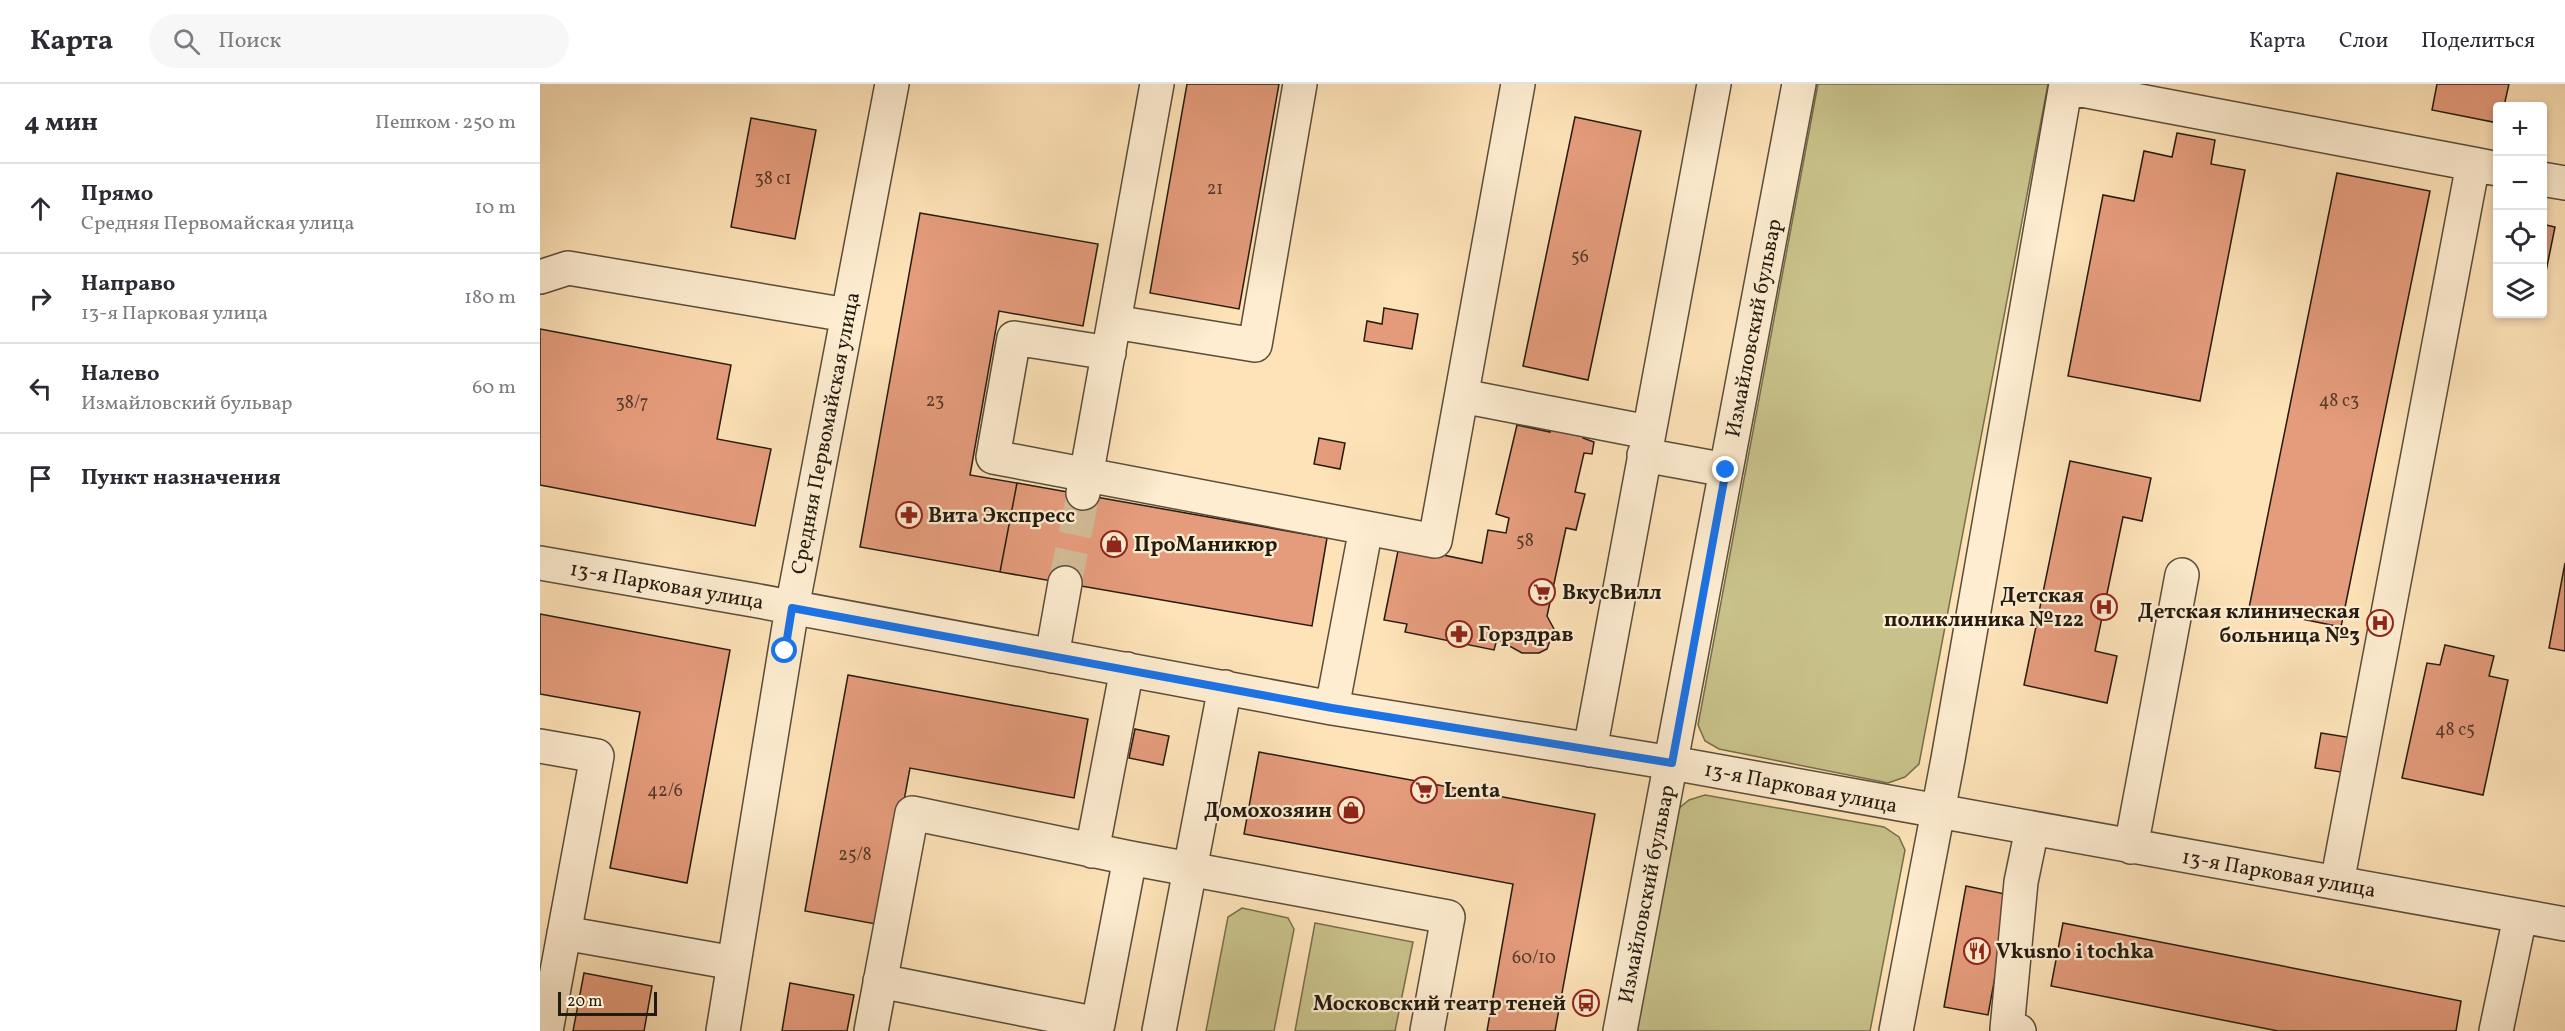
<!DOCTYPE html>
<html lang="ru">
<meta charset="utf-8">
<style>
body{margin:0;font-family:Vollkorn,serif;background:#f7f7f7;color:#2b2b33}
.controls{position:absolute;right:18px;top:18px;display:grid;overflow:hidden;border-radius:6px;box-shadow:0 3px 9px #0003}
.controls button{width:54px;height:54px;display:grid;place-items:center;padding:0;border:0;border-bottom:2px solid #e1e1e2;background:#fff;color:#2b2b33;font:30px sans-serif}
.scale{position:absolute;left:18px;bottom:15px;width:99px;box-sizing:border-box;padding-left:6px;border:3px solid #241b10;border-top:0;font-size:16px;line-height:21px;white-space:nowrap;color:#241b10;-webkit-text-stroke:4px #feedd1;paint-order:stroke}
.stop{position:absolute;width:18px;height:18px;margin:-14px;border:4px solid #1a73e8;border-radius:50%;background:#fff}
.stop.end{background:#1a73e8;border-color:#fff;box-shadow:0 2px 6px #0008}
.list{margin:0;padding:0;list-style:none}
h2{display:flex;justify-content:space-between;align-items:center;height:78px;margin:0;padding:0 24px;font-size:26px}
h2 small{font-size:20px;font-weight:400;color:#7c7c81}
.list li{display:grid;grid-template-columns:39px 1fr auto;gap:18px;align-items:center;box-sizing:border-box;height:90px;padding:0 24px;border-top:2px solid #e1e1e2}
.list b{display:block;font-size:22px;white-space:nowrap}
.list p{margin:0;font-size:20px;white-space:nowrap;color:#7c7c81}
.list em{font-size:20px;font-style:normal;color:#7c7c81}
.icon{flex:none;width:33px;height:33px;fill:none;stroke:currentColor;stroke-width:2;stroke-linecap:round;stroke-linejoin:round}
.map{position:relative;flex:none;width:2025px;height:947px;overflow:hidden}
header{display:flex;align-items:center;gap:36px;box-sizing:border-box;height:84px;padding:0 30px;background:#fff;border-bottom:2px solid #e1e1e2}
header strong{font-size:28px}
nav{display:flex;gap:33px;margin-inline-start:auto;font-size:21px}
.search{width:420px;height:54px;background:#f7f7f7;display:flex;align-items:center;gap:15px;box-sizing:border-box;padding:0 21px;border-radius:33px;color:#7c7c81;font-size:22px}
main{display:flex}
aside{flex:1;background:#fff}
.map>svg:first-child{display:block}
.green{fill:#c8c189;stroke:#766e4c;stroke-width:1.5}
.building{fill:#e59c7c;stroke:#241b10;stroke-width:1.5}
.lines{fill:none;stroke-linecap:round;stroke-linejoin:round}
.minor-tunnel{stroke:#d2bb96;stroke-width:33;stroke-dasharray:33 16;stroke-linecap:butt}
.minor-casing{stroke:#5a4d3a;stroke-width:36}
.minor{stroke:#feedd1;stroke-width:33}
.route{stroke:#1a73e8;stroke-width:8}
.labels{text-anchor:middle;stroke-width:4.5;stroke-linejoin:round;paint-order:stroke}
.number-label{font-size:18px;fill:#543b2b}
.street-label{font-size:21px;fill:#241b10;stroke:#feedd1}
.poi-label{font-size:21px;font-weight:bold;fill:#241b10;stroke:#feedd1;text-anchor:start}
</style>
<header>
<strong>Карта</strong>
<div class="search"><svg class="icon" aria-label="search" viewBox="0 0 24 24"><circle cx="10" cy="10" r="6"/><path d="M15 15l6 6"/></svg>Поиск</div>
<nav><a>Карта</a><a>Слои</a><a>Поделиться</a></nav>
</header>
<main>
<aside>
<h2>4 мин<small>Пешком · 250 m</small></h2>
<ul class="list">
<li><svg class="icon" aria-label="ahead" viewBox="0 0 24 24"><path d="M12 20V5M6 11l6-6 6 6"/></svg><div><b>Прямо</b><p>Средняя Первомайская улица</p></div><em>10 m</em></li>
<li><svg class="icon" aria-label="right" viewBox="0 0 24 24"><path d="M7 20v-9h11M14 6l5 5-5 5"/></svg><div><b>Направо</b><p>13-я Парковая улица</p></div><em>180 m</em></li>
<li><svg class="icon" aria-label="left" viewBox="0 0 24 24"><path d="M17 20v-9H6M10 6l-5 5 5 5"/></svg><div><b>Налево</b><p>Измайловский бульвар</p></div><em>60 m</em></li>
<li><svg class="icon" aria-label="arrive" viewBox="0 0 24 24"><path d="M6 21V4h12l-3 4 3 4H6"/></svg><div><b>Пункт назначения</b></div></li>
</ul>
</aside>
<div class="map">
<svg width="2025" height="947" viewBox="0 0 2025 947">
<rect width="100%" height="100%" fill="#fee3b8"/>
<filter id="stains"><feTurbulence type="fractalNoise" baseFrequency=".00333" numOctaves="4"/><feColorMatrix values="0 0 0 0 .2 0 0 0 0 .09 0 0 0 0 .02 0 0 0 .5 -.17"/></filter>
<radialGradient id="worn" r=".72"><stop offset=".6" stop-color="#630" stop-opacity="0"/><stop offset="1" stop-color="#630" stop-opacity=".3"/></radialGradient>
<path class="green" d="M1278,0H1508L1379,680L1365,693L1348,699L1179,665L1165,657L1158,641Z
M1165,711L1344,743L1359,753L1365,766L1330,947H1096L1137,726L1149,716Z
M702,824L748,834L754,845L734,947H666L688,833Z
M775,839L873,858L855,947H755Z"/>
<path class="building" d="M647,0H739L699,225L610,209Z
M1897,0H1969L1964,22H1958V39L1892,26Z
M1035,33L1101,47L1048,296L983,282Z
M211,34L276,46L255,155L191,143Z
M1637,49L1675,56L1671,80L1705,86L1660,317L1528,292L1563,111L1594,117L1604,67L1632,73Z
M1797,89L1890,107L1801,543L1709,524Z
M380,129L558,160L543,242L459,227L430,391L477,399L460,488L320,463Z
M2002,140L2015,143L2002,207Z
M844,224L878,230L872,265L824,257L827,237L842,240Z
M0,245L191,281L177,355L231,365L215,442L0,401Z
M1011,340L1044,348L1043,354L1054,358L1052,370L1044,369L1035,408L1045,410L1036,446L1026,444L1007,532L1014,545L1007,565L999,569H982L957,555L954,566L865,548L867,540L844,536L859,462L942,479L948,446L966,449L969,434L956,430L977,341L1010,348Z
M779,354L805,359L800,385L774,380Z
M1530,377L1611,394L1602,437L1583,433L1555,567L1577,572L1567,619L1484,601Z
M477,399L787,454L772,542L460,488Z
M2025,479V567L2009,564Z
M0,530L190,566L147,799L70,784L100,628L0,610Z
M1905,561L1954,572L1949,592L1968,596L1943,711L1862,694L1887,579L1900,581Z
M308,591L548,635L534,714L370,684L341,841L265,827Z
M595,645L629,652L623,681L589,674Z
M1781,649L1813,654L1807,689L1775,684Z
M719,668L1055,730L1015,947H947L973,800L704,750Z
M1426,802L1470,811L1448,931L1404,923Z
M1523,839L1921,917L1916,947H1738L1511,902Z
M44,889L112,902L104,947H33Z
M250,899L314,911L307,947H242Z"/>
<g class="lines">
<path class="minor-tunnel" d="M525,499L543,411"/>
<defs>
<path id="minor" d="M1526,3L1933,80
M2002,95L2025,99
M0,193L28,184L307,231
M574,238L715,261L760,0
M569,269L474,254L453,373L895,457L978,0
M922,312L1108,348
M1104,371L1186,386
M543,409L617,0
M0,479L213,516L792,624L1132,679L2025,840
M512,572L525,499
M792,624L826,444
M0,662L57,672L6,947
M1050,666L1174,0
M1591,763L1642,491
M552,767L587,585
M1797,799L1933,80L1958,85
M24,849L194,879
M340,897L558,940L590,774
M183,947L252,524L352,0
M331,947L372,729L590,774L908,833L887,947
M619,947L685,603
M1080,947L1259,0
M1356,947L1408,675L1526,0
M1479,947L1467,945L1481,798L1492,745
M1956,947L1980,833"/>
</defs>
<use href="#minor" class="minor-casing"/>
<use href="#minor" class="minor"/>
</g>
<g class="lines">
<path class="route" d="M245,567L252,524L792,624L1132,679L1186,386"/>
</g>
<defs>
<symbol id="pharmacy-ring" viewBox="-11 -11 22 22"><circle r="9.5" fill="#feedd1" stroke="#8f2418" stroke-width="1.5"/><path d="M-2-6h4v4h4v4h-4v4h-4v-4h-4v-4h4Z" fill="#8f2418"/></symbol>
<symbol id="shop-ring" viewBox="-11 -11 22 22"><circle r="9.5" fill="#feedd1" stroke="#8f2418" stroke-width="1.5"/><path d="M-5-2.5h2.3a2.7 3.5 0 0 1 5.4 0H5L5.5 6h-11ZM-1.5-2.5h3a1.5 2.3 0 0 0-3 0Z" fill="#8f2418"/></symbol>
<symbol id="supermarket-ring" viewBox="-11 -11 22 22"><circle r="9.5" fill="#feedd1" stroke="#8f2418" stroke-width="1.5"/><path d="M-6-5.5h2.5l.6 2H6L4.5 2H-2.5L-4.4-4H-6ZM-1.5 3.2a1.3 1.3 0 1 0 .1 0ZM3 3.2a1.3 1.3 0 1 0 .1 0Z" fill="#8f2418"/></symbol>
<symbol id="hospital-ring" viewBox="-11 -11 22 22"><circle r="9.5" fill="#feedd1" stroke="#8f2418" stroke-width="1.5"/><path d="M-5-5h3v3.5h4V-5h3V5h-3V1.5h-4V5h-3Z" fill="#8f2418"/></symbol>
<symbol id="restaurant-ring" viewBox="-11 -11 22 22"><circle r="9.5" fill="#feedd1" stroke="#8f2418" stroke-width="1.5"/><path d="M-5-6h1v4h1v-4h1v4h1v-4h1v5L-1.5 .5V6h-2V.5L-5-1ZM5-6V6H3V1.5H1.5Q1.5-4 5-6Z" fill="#8f2418"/></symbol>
<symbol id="bus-ring" viewBox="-11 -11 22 22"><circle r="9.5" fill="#feedd1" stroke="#8f2418" stroke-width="1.5"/><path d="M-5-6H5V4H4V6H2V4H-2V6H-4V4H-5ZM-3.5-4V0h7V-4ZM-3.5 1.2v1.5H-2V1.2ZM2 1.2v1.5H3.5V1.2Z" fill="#8f2418"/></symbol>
</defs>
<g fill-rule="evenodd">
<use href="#pharmacy-ring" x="354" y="416" width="30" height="30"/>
<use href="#shop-ring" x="559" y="445" width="30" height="30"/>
<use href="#supermarket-ring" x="987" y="493" width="30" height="30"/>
<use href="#hospital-ring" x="1549" y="508" width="30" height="30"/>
<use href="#hospital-ring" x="1825" y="524" width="30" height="30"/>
<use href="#pharmacy-ring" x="904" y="535" width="30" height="30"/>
<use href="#supermarket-ring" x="869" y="691" width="30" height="30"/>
<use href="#shop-ring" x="796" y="711" width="30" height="30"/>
<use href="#restaurant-ring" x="1422" y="852" width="30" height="30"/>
<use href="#bus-ring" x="1031" y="904" width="30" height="30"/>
</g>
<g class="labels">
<g class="number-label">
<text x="233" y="100">38 с1</text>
<text x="675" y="110">21</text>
<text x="1040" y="178">56</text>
<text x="395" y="322">23</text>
<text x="1799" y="322">48 с3</text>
<text x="92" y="324">38/7</text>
<text x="985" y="462">58</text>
<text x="1915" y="651">48 с5</text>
<text x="125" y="712">42/6</text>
<text x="315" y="776">25/8</text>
<text x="994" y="879">60/10</text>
</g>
<g class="street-label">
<text transform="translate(1213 244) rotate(-79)" y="7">Измайловский бульвар</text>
<text transform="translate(285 349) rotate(-79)" y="7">Средняя Первомайская улица</text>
<text transform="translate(127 501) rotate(10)" y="7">13-я Парковая улица</text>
<text transform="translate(1261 703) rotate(11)" y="7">13-я Парковая улица</text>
<text transform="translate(1739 789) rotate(10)" y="7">13-я Парковая улица</text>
<text transform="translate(1106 810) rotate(-79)" y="7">Измайловский бульвар</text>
</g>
<g class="poi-label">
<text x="388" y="438">Вита Экспресс</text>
<text x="594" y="467">ПроМаникюр</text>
<text x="1022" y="515">ВкусВилл</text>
<text x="1544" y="518" text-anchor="end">Детская<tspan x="1544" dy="24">поликлиника №122</tspan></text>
<text x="1820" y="534" text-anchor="end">Детская клиническая<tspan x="1820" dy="24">больница №3</tspan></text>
<text x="938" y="557">Горздрав</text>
<text x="904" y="713">Lenta</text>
<text x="792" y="733" text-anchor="end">Домохозяин</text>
<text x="1456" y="874">Vkusno i tochka</text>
<text x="1026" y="926" text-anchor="end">Московский театр теней</text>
</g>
</g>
<rect width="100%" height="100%" filter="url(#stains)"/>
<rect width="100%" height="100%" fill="url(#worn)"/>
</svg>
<div class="controls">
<button>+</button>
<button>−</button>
<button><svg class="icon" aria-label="locate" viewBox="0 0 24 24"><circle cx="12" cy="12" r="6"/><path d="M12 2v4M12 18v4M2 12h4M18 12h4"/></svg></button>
<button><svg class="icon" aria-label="layers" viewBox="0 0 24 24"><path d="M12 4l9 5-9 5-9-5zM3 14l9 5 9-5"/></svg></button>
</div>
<div class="scale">20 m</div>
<div class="stop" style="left:245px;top:567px"></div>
<div class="stop end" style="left:1186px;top:386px"></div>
</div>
</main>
